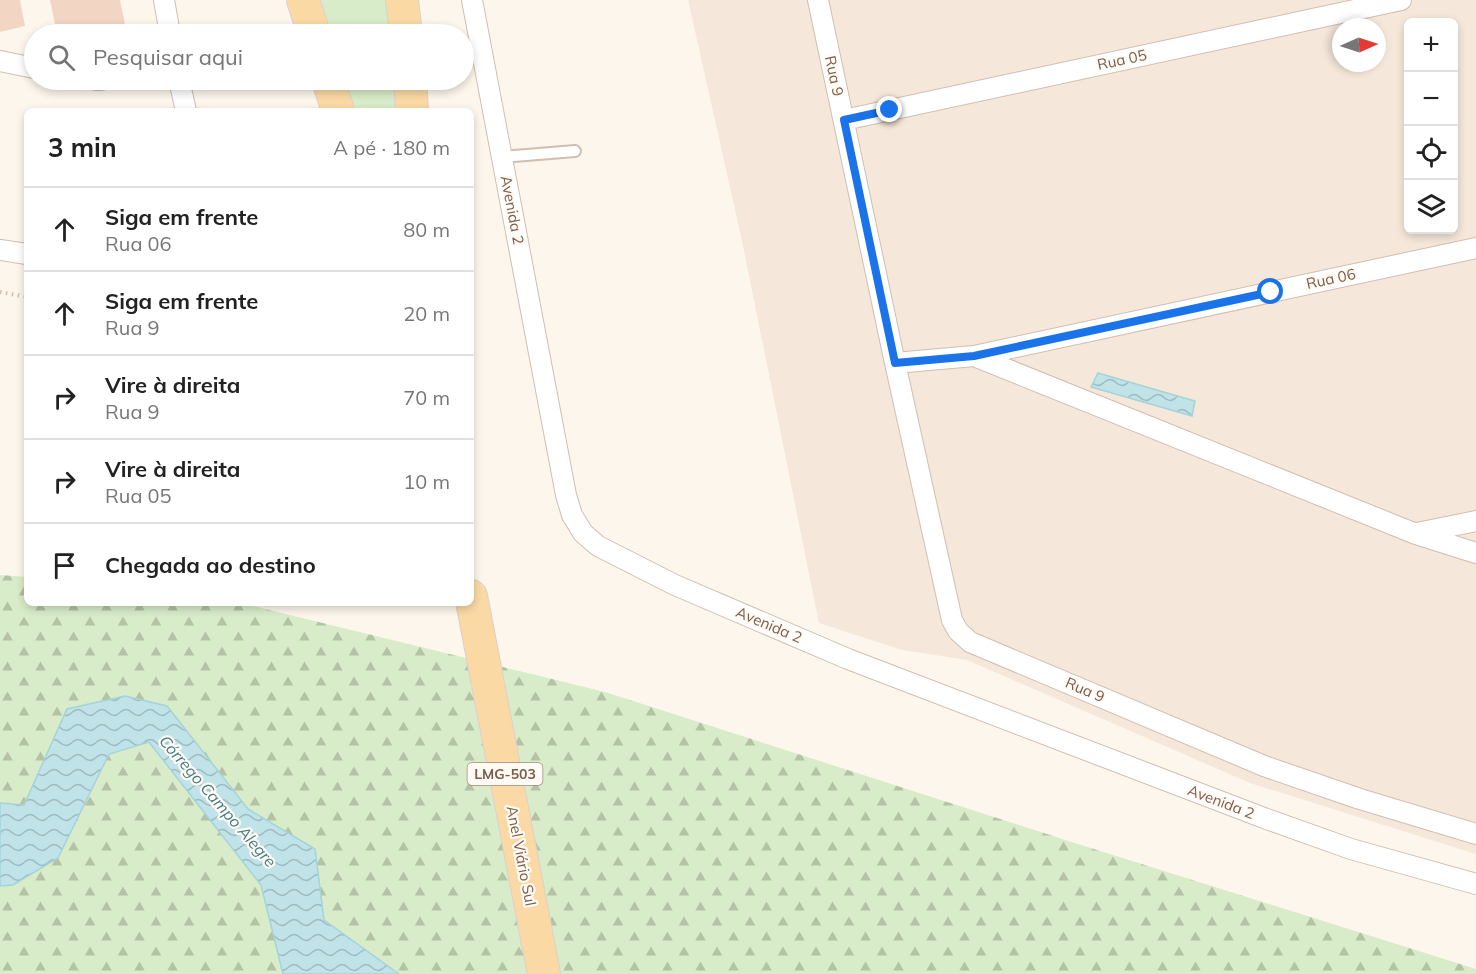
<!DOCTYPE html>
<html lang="pt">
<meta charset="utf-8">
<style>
body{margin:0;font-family:Mulish,sans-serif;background:#f6f6f6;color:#222}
.controls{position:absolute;right:18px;top:18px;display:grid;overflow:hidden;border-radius:9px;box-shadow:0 3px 9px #0003}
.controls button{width:54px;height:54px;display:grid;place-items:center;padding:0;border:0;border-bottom:2px solid #e0e0e0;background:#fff;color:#222;font:30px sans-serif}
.compass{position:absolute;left:1332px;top:18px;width:54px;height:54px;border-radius:50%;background:#fff;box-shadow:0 3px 9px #0003;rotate:87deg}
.stop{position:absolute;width:18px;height:18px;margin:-14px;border:4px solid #1a73e8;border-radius:50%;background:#fff}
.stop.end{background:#1a73e8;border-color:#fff;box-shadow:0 2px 6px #0008}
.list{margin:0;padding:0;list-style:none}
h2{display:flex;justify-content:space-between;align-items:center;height:78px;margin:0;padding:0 24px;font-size:26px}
h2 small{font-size:20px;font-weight:400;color:#767676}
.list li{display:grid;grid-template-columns:39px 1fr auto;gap:18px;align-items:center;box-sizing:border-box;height:84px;padding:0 24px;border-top:2px solid #e0e0e0}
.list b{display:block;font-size:22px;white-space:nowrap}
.list p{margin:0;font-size:20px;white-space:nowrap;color:#767676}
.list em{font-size:20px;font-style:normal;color:#767676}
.icon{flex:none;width:33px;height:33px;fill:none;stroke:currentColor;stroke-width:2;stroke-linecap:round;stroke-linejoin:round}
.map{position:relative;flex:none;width:1476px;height:974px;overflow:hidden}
.search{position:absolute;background:#fff;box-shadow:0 3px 9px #0003;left:24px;top:24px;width:450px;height:66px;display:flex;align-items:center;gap:15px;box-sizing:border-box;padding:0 21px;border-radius:33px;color:#767676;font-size:22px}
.panel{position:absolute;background:#fff;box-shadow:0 3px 9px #0003;left:24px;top:108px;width:450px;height:498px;border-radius:9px}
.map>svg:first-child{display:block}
.residential{fill:#f5e8da;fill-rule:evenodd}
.green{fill:#d8ecc9}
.forest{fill:url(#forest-firs)}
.water{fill:url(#water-waves);stroke:#a5d3da;stroke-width:1.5}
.building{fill:#f3d5c3}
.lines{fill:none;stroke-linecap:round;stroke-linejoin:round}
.lane-casing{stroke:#d1beb0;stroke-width:14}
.street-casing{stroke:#d1beb0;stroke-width:22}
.primary-casing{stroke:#dad1cd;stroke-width:34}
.path{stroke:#d9b8a5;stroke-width:4;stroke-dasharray:1.5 4.5;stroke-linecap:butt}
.lane{stroke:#fff;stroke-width:10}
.street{stroke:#fff;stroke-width:20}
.primary{stroke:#fbd9a5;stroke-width:32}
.route{stroke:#1a73e8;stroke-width:8}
.labels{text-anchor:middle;stroke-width:4.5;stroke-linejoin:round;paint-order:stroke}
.shield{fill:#fffaf3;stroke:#a28b7f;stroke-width:1.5}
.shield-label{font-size:14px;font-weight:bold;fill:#7a5c4d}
.street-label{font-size:15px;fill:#7a5c4d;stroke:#fffaf3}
.water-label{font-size:16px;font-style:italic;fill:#437c86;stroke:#fffaf3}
</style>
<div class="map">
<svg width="1476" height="974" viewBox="0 0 1476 974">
<defs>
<pattern id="forest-firs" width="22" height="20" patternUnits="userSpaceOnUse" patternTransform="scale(1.5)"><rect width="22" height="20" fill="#d8ecc9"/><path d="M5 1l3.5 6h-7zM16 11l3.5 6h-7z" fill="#b4c2a5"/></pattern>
<pattern id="water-waves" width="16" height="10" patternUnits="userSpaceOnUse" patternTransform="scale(1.5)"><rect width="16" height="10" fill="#bfe3e8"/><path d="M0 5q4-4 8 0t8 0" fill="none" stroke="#a0bbbe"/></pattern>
</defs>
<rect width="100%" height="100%" fill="#fdf6ec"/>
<path class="residential" d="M688,0H1476V854L1250,783L967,660L902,650L819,623L742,241ZM1408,22H1454V230H1408ZM1341,27H1377V63H1341Z"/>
<path class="green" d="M303,0H402L406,34H314Z
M328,80H410L412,111H338Z"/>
<path class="forest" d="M0,575L27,577V603H241L605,692L1078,844L1476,969V974H0Z"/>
<path class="water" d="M1098,373L1195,401L1192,416L1091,387Z
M125,696L167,706L248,809L315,849L324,920L399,974H283L261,885L149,742L109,754L58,858L13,885L0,886V803L24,805L67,709Z"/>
<path class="building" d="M0,0H20L25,26L0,32Z
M50,0H120L127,34H57Z"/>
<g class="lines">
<defs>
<path id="lane" d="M502,157L575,151"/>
<path id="street" d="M164,0L170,34
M472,0L566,495L572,515L583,533L598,546L675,585L848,659L1264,818L1351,849L1476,884
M818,0L895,363L952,620L958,631L970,642L1264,766L1360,799L1476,834
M0,61L34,68
M96,80H101
M179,80L186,111
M844,120L1401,0
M0,250L27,254
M974,356L1476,248
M895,363L974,356L1416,534L1476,553
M1417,533L1476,521"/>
<path id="primary" d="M303,0L314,34
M402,0L406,34
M328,80L338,111
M410,80L412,111
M471,596L544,974"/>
</defs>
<use href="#lane" class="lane-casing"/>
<use href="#street" class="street-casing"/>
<use href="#primary" class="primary-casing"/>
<path class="path" d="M0,292L27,297"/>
<use href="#lane" class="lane"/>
<use href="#street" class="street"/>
<use href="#primary" class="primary"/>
</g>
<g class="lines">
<path class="route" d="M890,110L844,120L895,363L974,356L1271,292"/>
</g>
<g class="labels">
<rect class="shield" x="467.5" y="763" width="75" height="22" rx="4.5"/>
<g class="shield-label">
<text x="505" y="779">LMG-503</text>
</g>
<g class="street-label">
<text transform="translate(1122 60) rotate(-12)" y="5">Rua 05</text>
<text transform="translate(834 76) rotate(78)" y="5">Rua 9</text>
<text transform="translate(512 210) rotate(79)" y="5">Avenida 2</text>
<text transform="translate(1331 279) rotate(-12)" y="5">Rua 06</text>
<text transform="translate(769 625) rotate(23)" y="5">Avenida 2</text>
<text transform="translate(1085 690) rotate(23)" y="5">Rua 9</text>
<text transform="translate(1221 802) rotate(21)" y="5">Avenida 2</text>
<text transform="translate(521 856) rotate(79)" y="5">Anel Viário Sul</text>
</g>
<g class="water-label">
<text transform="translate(218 801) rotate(49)" y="6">Córrego Campo Alegre</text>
</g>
</g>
</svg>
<div class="controls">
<button>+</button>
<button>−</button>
<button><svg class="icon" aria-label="locate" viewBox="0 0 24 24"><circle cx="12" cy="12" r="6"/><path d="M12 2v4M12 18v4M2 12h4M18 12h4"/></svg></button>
<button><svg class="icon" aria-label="layers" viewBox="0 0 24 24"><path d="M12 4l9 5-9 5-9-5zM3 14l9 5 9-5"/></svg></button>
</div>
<svg class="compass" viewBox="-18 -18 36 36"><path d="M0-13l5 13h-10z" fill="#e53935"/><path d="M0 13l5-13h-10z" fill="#767676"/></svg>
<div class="stop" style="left:1271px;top:292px"></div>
<div class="stop end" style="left:890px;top:110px"></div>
<div class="search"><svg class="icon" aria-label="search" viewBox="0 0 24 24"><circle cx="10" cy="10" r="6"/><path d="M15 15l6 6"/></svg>Pesquisar aqui</div>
<section class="panel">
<h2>3 min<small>A pé · 180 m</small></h2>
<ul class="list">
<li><svg class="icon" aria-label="ahead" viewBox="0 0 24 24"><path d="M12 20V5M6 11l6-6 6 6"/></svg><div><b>Siga em frente</b><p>Rua 06</p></div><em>80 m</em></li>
<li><svg class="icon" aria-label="ahead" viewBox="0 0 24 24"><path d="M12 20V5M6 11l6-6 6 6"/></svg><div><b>Siga em frente</b><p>Rua 9</p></div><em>20 m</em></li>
<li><svg class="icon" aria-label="right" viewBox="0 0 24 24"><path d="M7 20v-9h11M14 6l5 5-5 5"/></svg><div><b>Vire à direita</b><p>Rua 9</p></div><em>70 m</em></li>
<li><svg class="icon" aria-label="right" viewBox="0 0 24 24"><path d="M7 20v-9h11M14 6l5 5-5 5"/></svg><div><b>Vire à direita</b><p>Rua 05</p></div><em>10 m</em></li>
<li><svg class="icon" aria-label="arrive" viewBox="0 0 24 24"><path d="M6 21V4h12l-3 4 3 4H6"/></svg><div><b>Chegada ao destino</b></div></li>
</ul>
</section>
</div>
